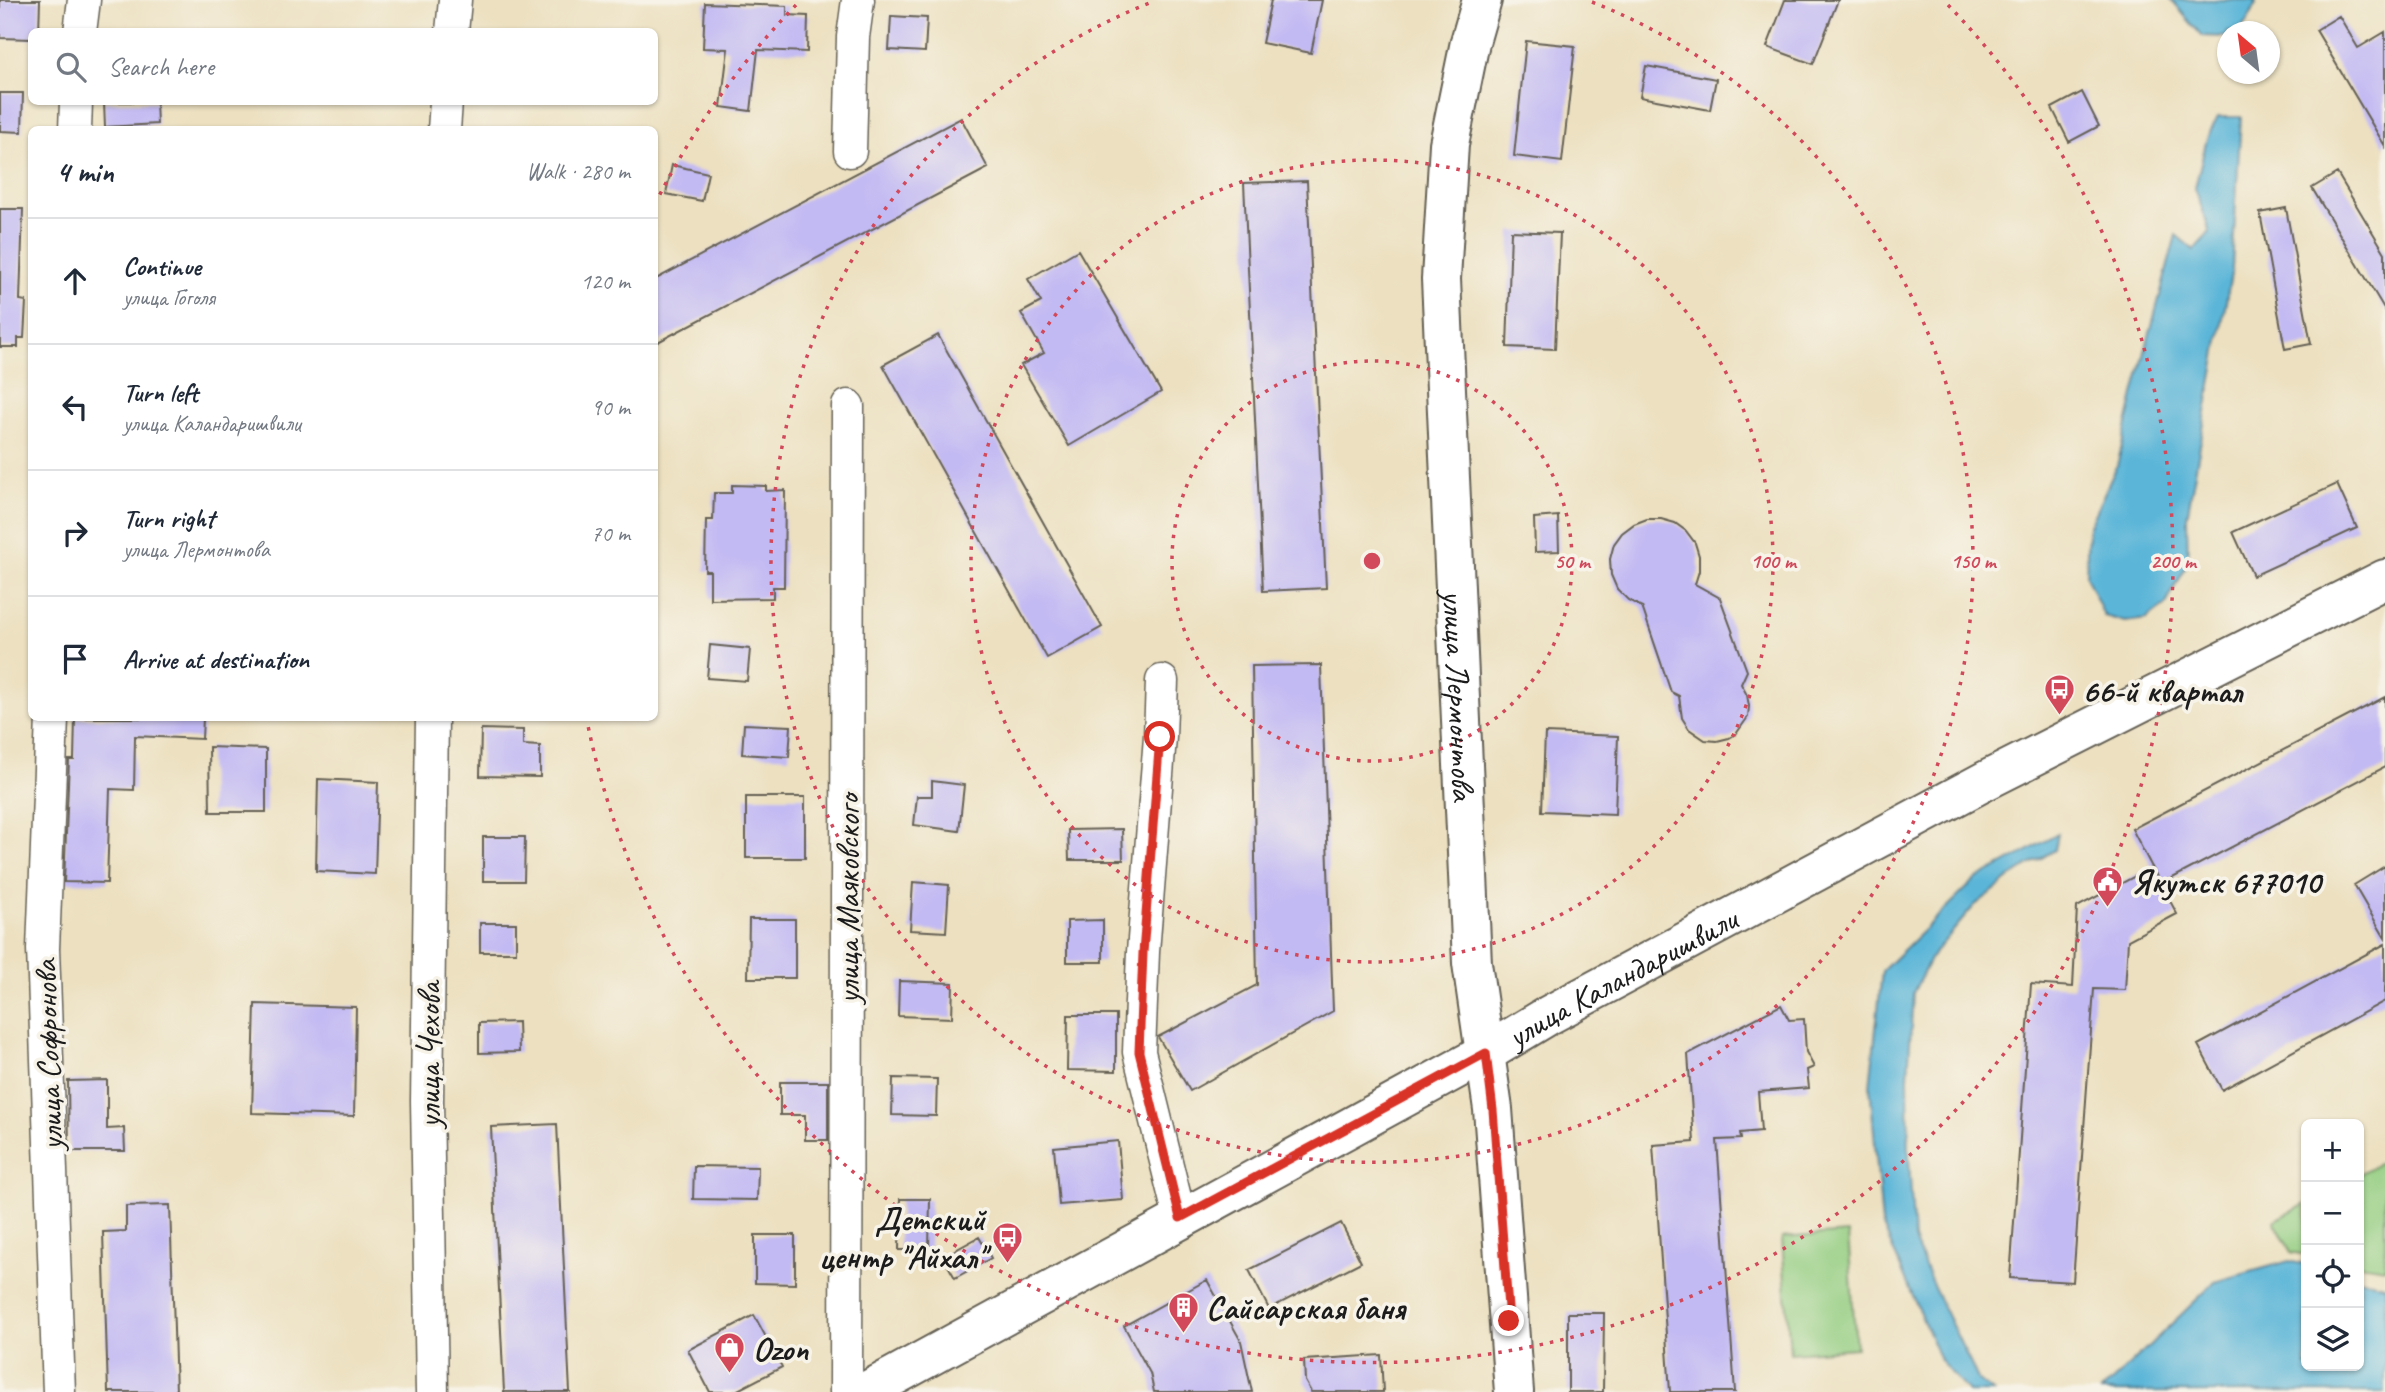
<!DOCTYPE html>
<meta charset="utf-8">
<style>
body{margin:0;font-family:Caveat,sans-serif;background:#f6f6f7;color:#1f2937}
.controls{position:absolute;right:21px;bottom:21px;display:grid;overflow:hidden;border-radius:10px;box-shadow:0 2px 5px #0004}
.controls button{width:63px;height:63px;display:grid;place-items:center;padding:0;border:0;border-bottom:2px solid #e0e1e3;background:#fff;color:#1f2937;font:35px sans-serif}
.compass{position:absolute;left:2217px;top:21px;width:63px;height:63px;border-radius:50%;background:#fff;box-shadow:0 2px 5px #0004;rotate:331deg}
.stop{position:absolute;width:21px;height:21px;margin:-16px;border:5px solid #d93025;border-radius:50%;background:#fff}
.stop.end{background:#d93025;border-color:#fff;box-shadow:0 2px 7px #0008}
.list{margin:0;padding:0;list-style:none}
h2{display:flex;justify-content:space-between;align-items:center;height:91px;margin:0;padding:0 28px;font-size:30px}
h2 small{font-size:23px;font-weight:400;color:#747a83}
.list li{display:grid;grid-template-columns:46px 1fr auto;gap:21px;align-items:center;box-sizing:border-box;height:126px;padding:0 28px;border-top:2px solid #e0e1e3}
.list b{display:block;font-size:26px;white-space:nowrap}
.list p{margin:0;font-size:23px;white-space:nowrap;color:#747a83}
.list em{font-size:23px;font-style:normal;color:#747a83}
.icon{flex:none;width:38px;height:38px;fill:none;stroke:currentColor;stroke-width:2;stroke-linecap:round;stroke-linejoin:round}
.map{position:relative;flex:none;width:2385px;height:1392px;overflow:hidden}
.search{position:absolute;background:#fff;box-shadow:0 2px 5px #0004;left:28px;top:28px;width:630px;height:77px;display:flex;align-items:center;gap:18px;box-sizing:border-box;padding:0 24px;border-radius:10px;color:#747a83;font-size:26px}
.panel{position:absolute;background:#fff;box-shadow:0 2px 5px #0004;left:28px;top:126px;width:630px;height:595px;border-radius:10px}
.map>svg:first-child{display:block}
.green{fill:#94ce82;stroke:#58754f;stroke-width:2}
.water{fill:#5ab5d8;stroke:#3b687a;stroke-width:2}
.building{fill:#c2baf3}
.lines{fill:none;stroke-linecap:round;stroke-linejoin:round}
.street-casing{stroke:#656155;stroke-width:35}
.secondary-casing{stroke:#656155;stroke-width:42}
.primary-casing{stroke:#656155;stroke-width:42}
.street{stroke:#fff;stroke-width:32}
.secondary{stroke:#fff;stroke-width:38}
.primary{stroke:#fff;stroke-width:38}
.route{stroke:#d93025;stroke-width:9}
.ring{fill:none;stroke:#d1495b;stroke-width:3.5;stroke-dasharray:3.5 7}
.labels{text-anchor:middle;stroke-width:7;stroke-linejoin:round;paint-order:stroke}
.poi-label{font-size:33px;font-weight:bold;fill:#1c1c1c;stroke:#f7f3e8;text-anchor:start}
.street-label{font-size:33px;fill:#1c1c1c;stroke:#f7f3e8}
.centre{fill:#d1495b;stroke:#f7f3e8;stroke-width:3.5}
.ring-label{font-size:21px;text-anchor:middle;font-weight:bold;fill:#d1495b;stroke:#f7f3e8;stroke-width:7;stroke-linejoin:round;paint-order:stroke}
</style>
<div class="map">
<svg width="2385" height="1392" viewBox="0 0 2385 1392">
<rect width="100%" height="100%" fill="#f7f3e8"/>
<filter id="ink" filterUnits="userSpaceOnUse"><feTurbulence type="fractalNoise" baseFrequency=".0143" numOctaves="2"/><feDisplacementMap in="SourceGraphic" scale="14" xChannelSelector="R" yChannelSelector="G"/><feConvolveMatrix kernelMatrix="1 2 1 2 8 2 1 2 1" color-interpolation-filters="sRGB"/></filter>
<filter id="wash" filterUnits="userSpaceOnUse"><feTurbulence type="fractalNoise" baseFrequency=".00686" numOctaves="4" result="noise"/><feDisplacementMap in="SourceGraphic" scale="28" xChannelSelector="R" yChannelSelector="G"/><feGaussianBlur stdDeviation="1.57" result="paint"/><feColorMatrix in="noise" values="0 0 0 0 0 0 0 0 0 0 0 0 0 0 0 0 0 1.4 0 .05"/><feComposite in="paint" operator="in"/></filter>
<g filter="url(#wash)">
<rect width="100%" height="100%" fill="#ece0c0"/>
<path class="green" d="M2385,1160V1268L2359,1264V1175Z
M2306,1204V1255L2291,1252L2274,1221Z
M1848,1233L1856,1348L1790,1353L1782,1238Z"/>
<path class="water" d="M2171,0H2255L2256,4C2249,18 2245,32 2228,32L2227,36L2225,37L2202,36Z
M2218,117H2241L2232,269L2187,517L2188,563L2166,604L2147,619L2125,622L2104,616L2086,576L2088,528L2117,466L2139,374L2176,235L2194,250L2210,232L2195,188L2207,138Z
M2058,834L2055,850L2018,872L1974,906L1931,957L1913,993L1908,1078L1909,1159L1914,1240L1934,1288L1979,1381L1993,1392H1968L1940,1360L1882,1224L1870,1086L1882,971L1975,880Z
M2289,1261L2306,1265V1366H2359V1279L2385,1285V1392H2101L2215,1282Z"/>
<g id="blocks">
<path class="building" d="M0,0H40L39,32H32V39L0,38Z
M1271,0H1322L1311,53L1262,43Z
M1785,0H1838L1813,64L1767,47Z
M705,3L787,6V15L808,16L807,52L758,50L751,111L721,107L728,49L703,48Z
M891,16L927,18L925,52L889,50Z
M2339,16L2358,48L2385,32V146L2316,30Z
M1526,41L1575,46L1562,162L1514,156Z
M1646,66L1716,79L1710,110L1640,97Z
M2082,92L2099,126L2069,142L2052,108Z
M0,93H23L22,132L0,131Z
M104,102H156L157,124L105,127Z
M961,118L988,168L654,344V280Z
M672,165L708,173L702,201L666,194Z
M2337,173L2385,253V310L2312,188Z
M1307,181L1326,588L1263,591L1244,183Z
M2286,208L2311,344L2285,349L2260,213Z
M0,209H23L20,300L26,301L24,338H18V347H0Z
M1511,231L1560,233L1555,349L1507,347Z
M1078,250L1161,392L1069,446L1021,365L1044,353L1021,313L1041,302L1028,279Z
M938,335L1102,627L1047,658L883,365Z
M2337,484L2357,528L2253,576L2233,532Z
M732,485L766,486V491L785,490L784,587H773V598L710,599V571H705L706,520H713L714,493H732Z
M1558,516L1559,551L1535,552L1534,518Z
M1647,519H1661L1675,523L1686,531L1695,543L1699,556V571L1695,584L1720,598L1747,671L1741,684L1747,695L1749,706L1748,717L1736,734L1729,738L1717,741L1705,740L1689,729L1682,718L1679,696L1671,692L1642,607L1628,600L1617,589L1611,575L1610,559L1614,544L1622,533L1634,524Z
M710,645L750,649L747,681L707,678Z
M1321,665L1333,1011L1190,1091L1158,1037L1257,985L1252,666Z
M2385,697V767L2161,884L2177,914L2128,940L2125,990L2094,989L2073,1282L2010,1278L2031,984L2073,987L2077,907L2152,867L2157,877L2132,829Z
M75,718H203L202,739L135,736L134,790L110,789L107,883L64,882L69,760H74Z
M744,724L791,726L789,757L742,754Z
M481,729L523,730V745L540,746V777L480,776Z
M1545,733L1618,736L1615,814L1542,811Z
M209,747L266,749V812H210Z
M318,779L378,782L375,874L316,871Z
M932,781L964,785L959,831L914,825L917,796H932Z
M746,797H805V858H746Z
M1122,829L1123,860H1069L1068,830Z
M483,837H525L524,881H483Z
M2385,866V938L2354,885Z
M913,882L949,885L946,932L910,930Z
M749,919H795V978H748Z
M1103,920V962H1067V921Z
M480,923H516V952H480Z
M2385,944V1001L2222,1090L2198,1045Z
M899,981L953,983L952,1018L898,1016Z
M255,1004L356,1007L354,1116L252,1113Z
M1781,1005L1789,1020L1804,1019L1806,1052L1814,1067L1807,1070L1809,1088L1758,1092L1761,1131L1740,1133L1741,1139L1717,1140L1735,1392H1670L1653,1145L1694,1142L1688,1054Z
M1068,1015H1116V1071L1067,1070Z
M518,1022L519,1052L479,1053V1023Z
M893,1078L937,1079L936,1116L892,1115Z
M107,1080V1129L124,1128L125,1151H69L68,1081Z
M780,1082H828V1140H805V1115H780Z
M557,1124L570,1392H504L491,1127Z
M1118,1141L1123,1200L1059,1205L1054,1147Z
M694,1166L758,1167L757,1200L693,1199Z
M900,1199H930L929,1250H899Z
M170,1205L176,1392H108L103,1232L126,1231V1206Z
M1341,1223L1361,1262L1269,1309L1249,1270Z
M755,1235H795V1284L755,1283Z
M979,1237L991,1258L955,1278L943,1257Z
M1207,1280L1241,1341L1252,1392H1154L1150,1373L1124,1326Z
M1568,1313H1604L1603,1392H1568Z
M754,1315L782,1367L734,1392H710L688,1350Z
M1381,1355L1383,1392H1311L1305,1381L1304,1360Z"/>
</g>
</g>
<g filter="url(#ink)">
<use href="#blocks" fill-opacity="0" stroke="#656155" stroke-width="2"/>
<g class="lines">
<defs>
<path id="street" d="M80,32L84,0
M452,32L455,0
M75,130L76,102
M444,130L446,102
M850,151L853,37L858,0
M1162,681L1160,737L1143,952L1139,1052L1180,1218
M52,718L43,949L59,1392
M432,718L427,1101L432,1392
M846,1392L848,406"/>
<g id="secondary">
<path id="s1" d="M865,1392L1486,1053L1549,1015L1985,781L2385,579"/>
</g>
<g id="primary">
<path id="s2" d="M1482,0L1470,42L1449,144L1441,279L1472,963L1493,1109L1514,1392"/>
</g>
</defs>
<use href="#street" class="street-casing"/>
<use href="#secondary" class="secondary-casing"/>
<use href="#primary" class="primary-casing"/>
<use href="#street" class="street"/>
<use href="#secondary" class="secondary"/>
<use href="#primary" class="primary"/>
</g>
</g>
<g class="lines" filter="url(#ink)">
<path class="route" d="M1160,737L1143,953L1139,1052L1180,1218L1486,1053L1493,1110L1509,1321"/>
</g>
<g class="ring">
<circle cx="1372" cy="561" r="200"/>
<circle cx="1372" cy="561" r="401"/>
<path d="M1592 2A601 601 0 1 1 1152 2"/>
<path d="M655 204A801 801 0 0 1 796 5M1948 5A801 801 0 1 1 587 721"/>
</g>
<defs>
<symbol id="bus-pin" viewBox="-11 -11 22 30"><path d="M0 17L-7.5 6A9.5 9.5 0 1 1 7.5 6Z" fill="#d1495b" stroke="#f7f3e8"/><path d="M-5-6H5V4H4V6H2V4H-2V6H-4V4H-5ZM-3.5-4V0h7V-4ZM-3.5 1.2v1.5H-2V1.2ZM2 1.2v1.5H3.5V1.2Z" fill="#fff"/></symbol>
<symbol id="civic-pin" viewBox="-11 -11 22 30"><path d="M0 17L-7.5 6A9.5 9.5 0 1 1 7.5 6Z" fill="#d1495b" stroke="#f7f3e8"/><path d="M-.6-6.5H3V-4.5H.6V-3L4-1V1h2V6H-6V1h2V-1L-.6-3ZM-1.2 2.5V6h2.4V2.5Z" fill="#fff"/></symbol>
<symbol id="building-pin" viewBox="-11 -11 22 30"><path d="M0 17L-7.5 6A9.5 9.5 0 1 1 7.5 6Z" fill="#d1495b" stroke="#f7f3e8"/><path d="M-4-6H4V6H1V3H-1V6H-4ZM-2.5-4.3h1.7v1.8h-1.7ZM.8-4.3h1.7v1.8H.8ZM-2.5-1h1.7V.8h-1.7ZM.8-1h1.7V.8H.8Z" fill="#fff"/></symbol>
<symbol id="shop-pin" viewBox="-11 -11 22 30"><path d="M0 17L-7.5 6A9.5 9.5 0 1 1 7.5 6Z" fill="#d1495b" stroke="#f7f3e8"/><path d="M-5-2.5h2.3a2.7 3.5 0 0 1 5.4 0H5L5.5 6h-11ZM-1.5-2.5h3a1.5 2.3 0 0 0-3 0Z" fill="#fff"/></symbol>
</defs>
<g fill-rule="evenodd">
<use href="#bus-pin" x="2042" y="672" width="35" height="47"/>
<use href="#civic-pin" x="2090" y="864" width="35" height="47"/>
<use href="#bus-pin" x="990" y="1220" width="35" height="47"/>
<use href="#building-pin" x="1166" y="1290" width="35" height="47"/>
<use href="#shop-pin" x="712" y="1330" width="35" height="47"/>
</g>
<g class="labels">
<g class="poi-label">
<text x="2082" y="702">66-й квартал</text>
<text x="2131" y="893">Якутск 677010</text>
<text x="985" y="1230" text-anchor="end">Детский<tspan x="985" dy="38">центр "Айхал"</tspan></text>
<text x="1206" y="1319">Сайсарская баня</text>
<text x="753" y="1360">Ozon</text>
</g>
<g class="street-label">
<text dy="12" stroke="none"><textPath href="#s2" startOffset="700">улица Лермонтова</textPath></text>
<text transform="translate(847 899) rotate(-90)" y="12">улица Маяковского</text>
<text dy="12" stroke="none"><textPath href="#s1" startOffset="863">улица Каландаришвили</textPath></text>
<text transform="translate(47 1055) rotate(-92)" y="12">улица Софронова</text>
<text transform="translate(428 1055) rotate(-90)" y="12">улица Чехова</text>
</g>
</g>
<circle cx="1372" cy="561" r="10" class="centre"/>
<g class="ring-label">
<text x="1572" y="568">50 m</text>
<text x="1773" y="568">100 m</text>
<text x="1973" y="568">150 m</text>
<text x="2173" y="568">200 m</text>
</g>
</svg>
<div class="controls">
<button>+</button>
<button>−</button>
<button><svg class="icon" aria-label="locate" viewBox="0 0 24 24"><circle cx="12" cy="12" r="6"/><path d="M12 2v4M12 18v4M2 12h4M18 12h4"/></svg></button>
<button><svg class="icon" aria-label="layers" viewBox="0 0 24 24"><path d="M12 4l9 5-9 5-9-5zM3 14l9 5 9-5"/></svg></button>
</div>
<svg class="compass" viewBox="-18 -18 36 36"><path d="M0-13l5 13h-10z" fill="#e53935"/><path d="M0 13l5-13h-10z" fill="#747a83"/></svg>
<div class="stop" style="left:1160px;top:737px"></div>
<div class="stop end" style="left:1509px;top:1321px"></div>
<div class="search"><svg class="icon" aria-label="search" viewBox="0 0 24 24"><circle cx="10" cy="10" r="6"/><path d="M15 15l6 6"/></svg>Search here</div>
<section class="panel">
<h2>4 min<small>Walk · 280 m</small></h2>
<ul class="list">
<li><svg class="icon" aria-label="ahead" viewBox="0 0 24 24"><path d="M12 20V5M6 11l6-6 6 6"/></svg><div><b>Continue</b><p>улица Гоголя</p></div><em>120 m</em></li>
<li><svg class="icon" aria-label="left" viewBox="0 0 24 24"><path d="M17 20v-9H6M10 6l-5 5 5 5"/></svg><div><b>Turn left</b><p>улица Каландаришвили</p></div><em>90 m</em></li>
<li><svg class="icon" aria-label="right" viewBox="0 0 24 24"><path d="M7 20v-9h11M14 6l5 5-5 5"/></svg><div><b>Turn right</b><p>улица Лермонтова</p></div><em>70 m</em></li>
<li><svg class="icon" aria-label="arrive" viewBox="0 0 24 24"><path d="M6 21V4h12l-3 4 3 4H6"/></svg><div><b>Arrive at destination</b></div></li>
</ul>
</section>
</div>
